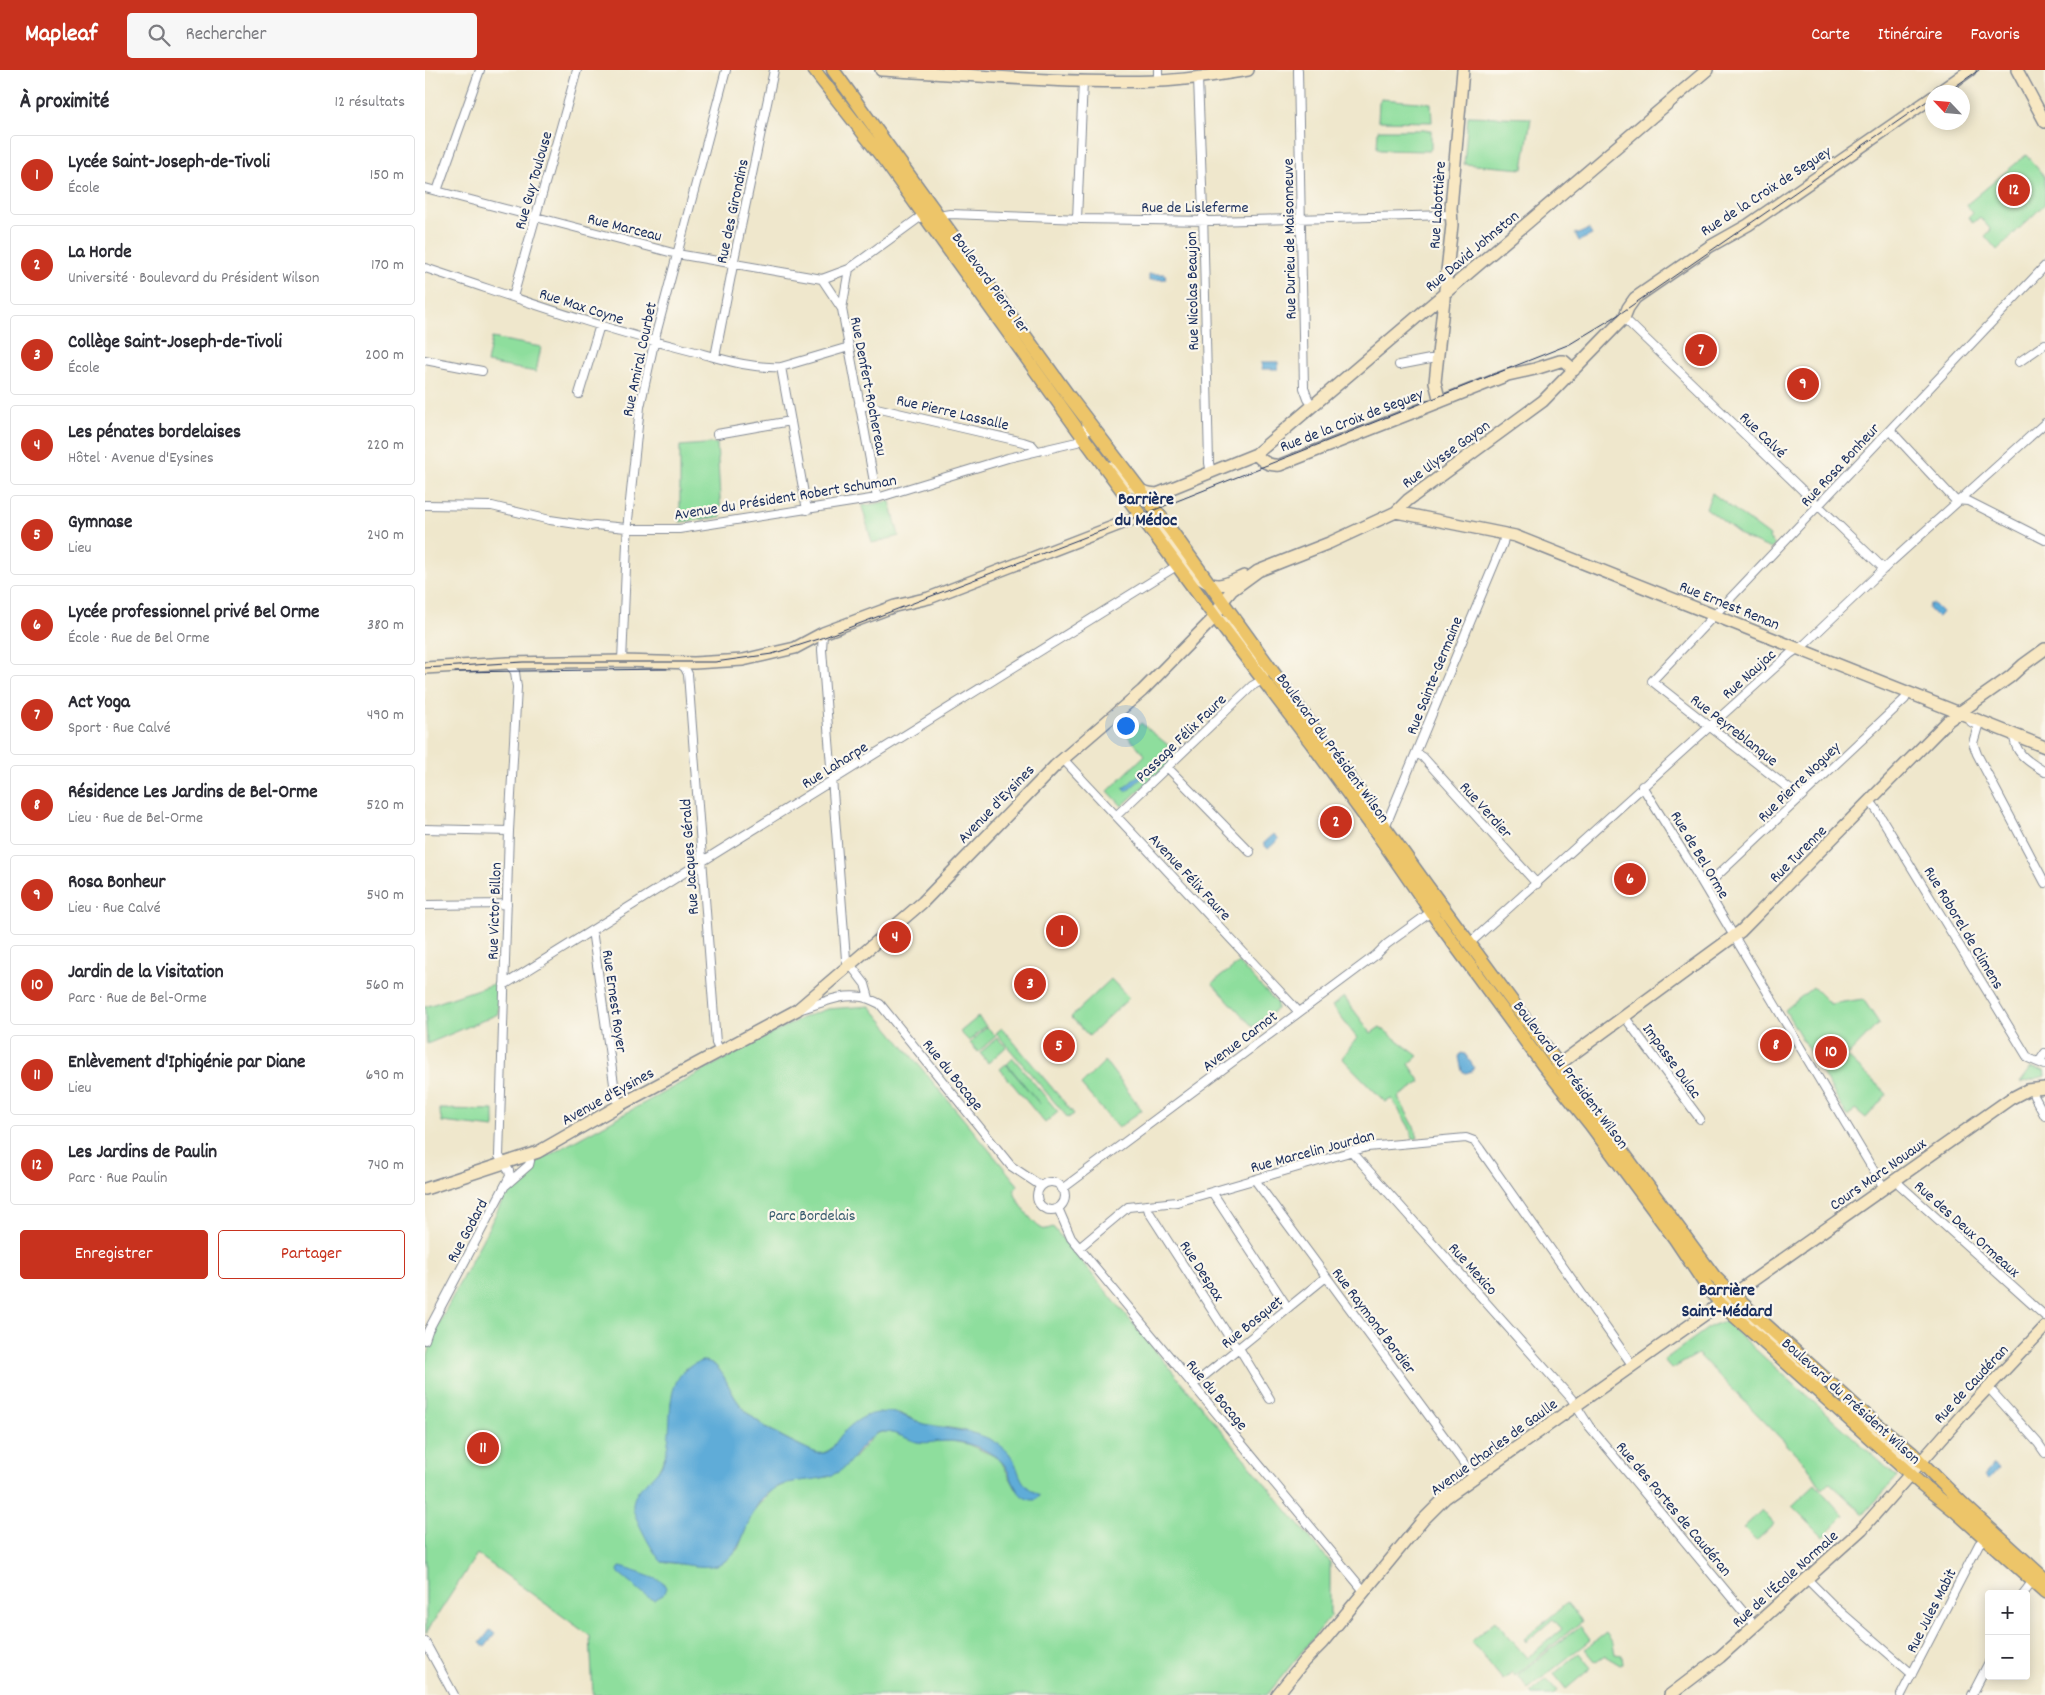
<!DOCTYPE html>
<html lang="fr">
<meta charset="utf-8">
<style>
body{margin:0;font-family:Dekko,sans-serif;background:#f7f7f7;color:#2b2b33}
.controls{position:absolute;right:15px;bottom:15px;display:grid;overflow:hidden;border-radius:5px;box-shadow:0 2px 12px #0003}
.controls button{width:45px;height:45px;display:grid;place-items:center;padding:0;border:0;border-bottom:1px solid #e1e1e2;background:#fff;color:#2b2b33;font:25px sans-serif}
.compass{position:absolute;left:1500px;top:15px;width:45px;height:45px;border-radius:50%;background:#fff;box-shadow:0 2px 12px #0003;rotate:296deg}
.you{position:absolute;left:700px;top:655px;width:18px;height:18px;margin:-12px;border:4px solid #fff;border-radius:50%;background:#1a73e8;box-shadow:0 0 0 8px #1a73e833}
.badge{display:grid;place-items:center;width:32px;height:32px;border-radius:50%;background:#c8321e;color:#fff;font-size:16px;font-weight:700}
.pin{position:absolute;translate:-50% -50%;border:2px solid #fff;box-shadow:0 1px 5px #0006}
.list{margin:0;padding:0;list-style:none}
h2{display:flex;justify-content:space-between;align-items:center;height:65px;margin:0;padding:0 20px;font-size:21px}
h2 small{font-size:16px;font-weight:400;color:#7c7c81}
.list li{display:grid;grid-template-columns:32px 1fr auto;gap:15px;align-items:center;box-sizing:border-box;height:80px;margin:0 10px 10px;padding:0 10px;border:1px solid #e1e1e2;border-radius:5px}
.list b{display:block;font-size:19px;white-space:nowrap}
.list p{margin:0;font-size:16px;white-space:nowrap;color:#7c7c81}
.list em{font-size:16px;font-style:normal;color:#7c7c81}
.actions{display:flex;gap:10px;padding:15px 20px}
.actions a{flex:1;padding:11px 0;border:1px solid #c8321e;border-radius:5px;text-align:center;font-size:18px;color:#c8321e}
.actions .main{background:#c8321e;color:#fff}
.icon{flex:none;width:28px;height:28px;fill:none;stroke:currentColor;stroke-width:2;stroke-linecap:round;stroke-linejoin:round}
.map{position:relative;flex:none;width:1620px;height:1625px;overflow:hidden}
header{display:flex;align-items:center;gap:30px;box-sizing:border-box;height:70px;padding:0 25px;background:#c8321e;color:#fff}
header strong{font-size:24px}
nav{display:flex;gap:28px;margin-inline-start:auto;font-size:18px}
.search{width:350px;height:45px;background:#f7f7f7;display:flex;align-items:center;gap:12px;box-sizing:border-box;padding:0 18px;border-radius:5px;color:#7c7c81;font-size:19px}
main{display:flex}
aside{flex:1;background:#fff}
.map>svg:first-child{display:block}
.green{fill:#8ede9d;stroke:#54867e;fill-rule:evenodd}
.water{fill:#5eacd8;stroke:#3c6e9b}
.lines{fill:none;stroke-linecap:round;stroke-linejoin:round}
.street-casing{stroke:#858b95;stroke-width:10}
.secondary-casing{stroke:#858b95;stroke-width:14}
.primary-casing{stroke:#858b95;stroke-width:15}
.street{stroke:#fff;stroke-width:8}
.secondary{stroke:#f8e8c3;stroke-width:11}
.primary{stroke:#edc569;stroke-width:12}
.tram{stroke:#1b2f5e;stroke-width:1}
.labels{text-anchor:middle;stroke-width:4.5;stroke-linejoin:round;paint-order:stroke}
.street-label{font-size:16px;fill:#1b2f5e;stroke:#fbf7ec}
.park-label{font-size:16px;fill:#385b6e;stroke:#fbf7ec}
.neighbourhood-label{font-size:18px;font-weight:bold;fill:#1b2f5e;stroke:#fbf7ec}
</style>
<header>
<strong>Mapleaf</strong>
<div class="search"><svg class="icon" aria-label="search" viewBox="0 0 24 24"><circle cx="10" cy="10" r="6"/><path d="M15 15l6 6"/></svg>Rechercher</div>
<nav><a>Carte</a><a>Itinéraire</a><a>Favoris</a></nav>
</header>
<main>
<aside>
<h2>À proximité<small>12 résultats</small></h2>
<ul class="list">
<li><span class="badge">1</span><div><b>Lycée Saint-Joseph-de-Tivoli</b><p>École</p></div><em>150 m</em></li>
<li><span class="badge">2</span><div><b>La Horde</b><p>Université · Boulevard du Président Wilson</p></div><em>170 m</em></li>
<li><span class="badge">3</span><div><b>Collège Saint-Joseph-de-Tivoli</b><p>École</p></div><em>200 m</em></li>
<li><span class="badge">4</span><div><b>Les pénates bordelaises</b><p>Hôtel · Avenue d'Eysines</p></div><em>220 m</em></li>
<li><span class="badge">5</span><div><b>Gymnase</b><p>Lieu</p></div><em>240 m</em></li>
<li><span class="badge">6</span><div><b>Lycée professionnel privé Bel Orme</b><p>École · Rue de Bel Orme</p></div><em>380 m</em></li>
<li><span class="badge">7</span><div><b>Act Yoga</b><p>Sport · Rue Calvé</p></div><em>490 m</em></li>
<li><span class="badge">8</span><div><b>Résidence Les Jardins de Bel-Orme</b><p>Lieu · Rue de Bel-Orme</p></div><em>520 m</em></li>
<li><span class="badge">9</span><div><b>Rosa Bonheur</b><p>Lieu · Rue Calvé</p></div><em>540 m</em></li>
<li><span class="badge">10</span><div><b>Jardin de la Visitation</b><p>Parc · Rue de Bel-Orme</p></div><em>560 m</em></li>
<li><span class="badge">11</span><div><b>Enlèvement d'Iphigénie par Diane</b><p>Lieu</p></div><em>690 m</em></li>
<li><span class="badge">12</span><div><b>Les Jardins de Paulin</b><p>Parc · Rue Paulin</p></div><em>740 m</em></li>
</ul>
<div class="actions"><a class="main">Enregistrer</a><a>Partager</a></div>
</aside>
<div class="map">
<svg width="1620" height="1625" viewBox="0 0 1620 1625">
<rect width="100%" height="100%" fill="#fbf7ec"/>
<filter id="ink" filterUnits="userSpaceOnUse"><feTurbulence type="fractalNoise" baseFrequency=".02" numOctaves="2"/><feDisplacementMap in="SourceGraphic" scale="10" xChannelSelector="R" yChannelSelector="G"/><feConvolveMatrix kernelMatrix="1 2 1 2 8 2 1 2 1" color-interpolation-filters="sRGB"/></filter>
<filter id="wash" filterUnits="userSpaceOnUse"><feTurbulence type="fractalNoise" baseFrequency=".0096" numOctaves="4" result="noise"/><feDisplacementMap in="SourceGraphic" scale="20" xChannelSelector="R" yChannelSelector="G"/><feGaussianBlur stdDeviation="1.12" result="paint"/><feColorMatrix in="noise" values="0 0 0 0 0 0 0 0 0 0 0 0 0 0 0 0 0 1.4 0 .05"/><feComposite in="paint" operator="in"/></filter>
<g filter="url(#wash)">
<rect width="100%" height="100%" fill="#efe7cc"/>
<path class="green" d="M956,29L1006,33L1007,52L953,51L954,32Z
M1043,46L1106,48L1098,99L1039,94Z
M953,60H1006V79L1004,81L955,80L952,78Z
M1601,85L1620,107V134L1572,180L1560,166L1566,160L1555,147L1548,153L1544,147L1548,143L1541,135Z
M67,268L116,277L111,302L62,293Z
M292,373L296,447L255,452V376Z
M1287,423L1345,466L1344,468L1350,474L1346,479L1320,468L1281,438Z
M465,431L474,466L447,473L437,436Z
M716,653L754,684L697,736L683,721L720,685L703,666Z
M814,893L852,933V939L828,957L787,913Z
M686,909L704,928L664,966L646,947Z
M74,912L73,944L2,974L0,937Z
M1388,917L1405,934L1438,929L1454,953L1422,986L1462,1024L1441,1048L1430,1039L1423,1047L1360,940Z
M919,927L946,963L955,957L993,986L984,994L996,1012L973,1027L989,1056L993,1068L988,1069L984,1057L967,1029L960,1032L917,988L932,968L907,936Z
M445,936L593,1115L589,1121C591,1130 608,1154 616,1158C619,1161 624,1158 628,1157L905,1492V1547L842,1625H168L165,1566L52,1484L1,1563L0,1293L5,1279L2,1276L80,1126L115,1090L349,962L377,948L402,939ZM277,1291L289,1294L292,1297C301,1307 305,1322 314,1333C333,1357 364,1370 391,1383L397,1384L406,1379L422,1359L441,1346L474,1343L499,1354L538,1360L566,1370L584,1383L596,1410L606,1420L591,1419L576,1391L567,1385L542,1374L526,1371L493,1372L465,1362H456L448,1366L430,1387L403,1407L364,1412L347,1420L328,1441L313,1479L299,1492L277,1496L237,1492L210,1445L242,1383L245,1368L246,1332L260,1299Z
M553,947L561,956L544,971L535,962Z
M562,957L571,966L553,982L545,973Z
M577,958L649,1044L643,1048L571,963Z
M572,968L581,977L563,993L555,983Z
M588,988L633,1042L620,1053L575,999L581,994L615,1034L582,994Z
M680,991L717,1040L693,1058L656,1015Z
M1606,998L1619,1000L1620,1006L1595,1013Z
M14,1039L69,1040V1058L17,1052Z
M1297,1252H1300L1472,1407L1439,1444L1404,1412L1397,1419L1382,1395L1273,1284L1247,1299L1239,1290L1286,1256Z
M1390,1414L1419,1446L1398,1467L1367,1436Z
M1337,1440L1349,1454L1331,1471L1318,1458Z
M1142,1533L1157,1551L1090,1606L1087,1602L1078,1610L1046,1571L1070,1551L1102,1588L1137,1559L1128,1549L1101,1572L1099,1569Z
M1155,1556L1165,1570L1103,1619L1093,1605Z
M1181,1563L1188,1573L1190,1584L1197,1585L1198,1594L1195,1595L1180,1586L1171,1592L1160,1579Z
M1154,1583L1166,1598L1141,1619L1129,1604Z
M1122,1609L1132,1621L1128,1625H1108L1106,1623Z"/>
<path class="water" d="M1164,159L1167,165L1154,171L1150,163L1153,164Z
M724,204H740L741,209L724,210Z
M837,292H853V299H837Z
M1505,534H1509L1517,542L1514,546L1512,547L1504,539Z
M716,703L719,706L701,722L698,719Z
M849,764L854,769L843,779L838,774Z
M1036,983L1040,984L1049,997L1047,1001L1041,1003L1037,1001L1034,987Z
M277,1291C297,1290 302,1318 313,1332C332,1357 363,1370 391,1383C395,1383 398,1384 402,1382C408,1379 410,1373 414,1368C423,1356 437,1345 452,1343C474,1339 483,1350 503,1355C530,1361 560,1360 582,1381C598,1398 588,1412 615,1425L610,1430C588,1431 588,1401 575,1390C562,1379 539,1370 522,1371C512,1371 502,1374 492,1372C481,1369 467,1360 456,1362C441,1365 428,1392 415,1401C396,1414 368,1406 347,1420C316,1440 324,1491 286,1496C270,1498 253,1492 237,1492C230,1487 209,1447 208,1438C207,1417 229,1411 237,1394C254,1360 230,1305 277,1291Z
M1568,1395L1573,1399L1563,1410L1559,1406Z
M195,1497C199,1497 232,1509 238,1512L241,1518L238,1525L229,1530L224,1528L194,1503L193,1500Z
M65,1560L70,1564L60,1577L55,1573Z"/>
</g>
<g filter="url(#ink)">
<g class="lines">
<defs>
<path id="street" d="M733,0V11
M873,0L879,318L883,329L888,336
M773,8L778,142L784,393L786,403
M0,118L252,184L397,209
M12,121L55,0
M515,148L519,145L525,144L656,149L786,151L1026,145
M652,149L658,11
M0,198C86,226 171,257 259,279C291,287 323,299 356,297L424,277
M424,199L417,239L397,209L424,199L498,145
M88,227L152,0
M417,239L452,428
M1199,248L1459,499
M290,287L310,185L349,0
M0,290L57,301
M1594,292L1620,274
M974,295L1005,289H1013
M356,297L382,440
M154,324L175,255
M434,334L598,372L607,375L612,381
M1465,360L1530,430L1543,431L1620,470
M292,364L366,351
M0,435L67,436L125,450L165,456L170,455L212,459H254L452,428L583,388L652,372L661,362L662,350
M398,563L397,580L421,889L440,914L444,928
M197,591L203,450L215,337L231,264L301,0
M254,593L260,598L263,604L291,973L295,981
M1546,652L1553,656L1548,673L1552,684L1620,813
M1589,664C1589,685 1605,692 1620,702
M991,683L998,687L1112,814
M638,689L874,942
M743,698L825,782
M1217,716L1275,809L1459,1118
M1376,726L1363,718L1227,611L1620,196
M1445,731L1451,739L1603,988L1620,995
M691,746L827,616L839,609
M960,757L1078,473L1080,463
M0,759L84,761
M1280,817L1480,629L1483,622
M0,835L82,834
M167,860L191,1028L195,1035
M1045,873L1365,584L1380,574L1466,492L1620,353
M79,915L753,495
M376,939C396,934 415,923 437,927C443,928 449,931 455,934L586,1096L616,1116
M1199,946L1275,1049
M1614,992L1620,983
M1608,1019L1609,1026L1620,1046
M928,1080V1083L1146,1328L1164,1356L1330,1556
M1471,1109L1475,1115L1620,1246
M830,1110L1049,1407
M612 1126a14 14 0 1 1 28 0a14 14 0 1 1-28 0Z
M81,1115L104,1095L105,1091L104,1086
M637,1119L951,885L962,874L1006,842L1008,838
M787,1122L863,1238
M722,1135L724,1142L812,1279
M633,1138L646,1168L939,1521
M654,1178L703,1137L752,1132L942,1077L1041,1068L1049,1071L1055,1079L1208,1296
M0,1270L3,1261L85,1106L84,1101L74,1086L84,761L92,617L90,602L83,593
M814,1278L845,1329
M768,1315L901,1207
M1563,1317L1613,1373L1620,1383
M1383,1510L1409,1536L1487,1604
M1598,1524L1608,1511
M0,1572L29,1625
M1476,1625L1554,1474L1560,1468
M1547,1625L1564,1592"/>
<path id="secondary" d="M456,0C548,5 640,14 733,11C763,10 793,5 823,0
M1592,0L1620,52
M1514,22L1545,0
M1015,332L1010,312L1027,155L1026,138L1038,0
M831,384C837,392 845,396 855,395L1083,305L1110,299L1135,291H1139L1149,300
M685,397C699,411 711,423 732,424L831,384L1282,0
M971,442L1090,466L1620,677
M792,548L806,556L842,601
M0,598L83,593L197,591L269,593L318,590L370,578L398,563L470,536L504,528L716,446C726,452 735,460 743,468C757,484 769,515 793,515C802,515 812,509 819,506
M1133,995L1316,861L1524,650L1585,607L1598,595L1620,579
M0,1119L113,1082L195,1035L372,940L498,832L630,696L717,621L790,547L797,532L807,520L833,501L904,473L971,442L983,430L1118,331L1199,248L1203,238L1210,228L1284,177L1323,155L1508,27
M1307,1239L1337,1261L1397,1313
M1418,1340C1422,1343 1428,1344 1432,1348C1446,1358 1479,1395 1496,1393
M852,1625L879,1591L897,1573L998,1450L1020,1428L1585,1029L1602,1020L1620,1018
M1245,1625L1295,1587L1437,1459L1537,1345L1620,1257"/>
<path id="primary" d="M389,0L460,91L658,367L790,547L887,674L954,766L1016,856L1118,995L1165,1054L1250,1169L1282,1217L1296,1234L1495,1413L1530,1441L1620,1522
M408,0L643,325L745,459L1003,817L1289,1206L1308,1225L1435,1340L1487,1383L1537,1433L1620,1509"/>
</defs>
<use href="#street" class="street-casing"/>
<use href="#secondary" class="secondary-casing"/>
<use href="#primary" class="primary-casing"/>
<use href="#street" class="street"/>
<use href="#secondary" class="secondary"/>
<use href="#primary" class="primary"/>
<path class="tram" d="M1522,22L1554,0
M0,598L98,592H290L347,584L397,568L702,451L1145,274L1193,245L1508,27
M30,602L242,599"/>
</g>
</g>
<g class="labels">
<g class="street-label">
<text transform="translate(107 110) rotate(-74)" y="6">Rue Guy Toulouse</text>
<text transform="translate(1340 120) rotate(-33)" y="6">Rue de la Croix de Seguey</text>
<text transform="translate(1011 135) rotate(-86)" y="6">Rue Labottière</text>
<text x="770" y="142">Rue de Lisleferme</text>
<text transform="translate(306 141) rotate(-78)" y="6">Rue des Girondins</text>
<text transform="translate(200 156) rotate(14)" y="6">Rue Marceau</text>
<text transform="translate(863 169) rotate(-91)" y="6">Rue Durieu de Maisonneuve</text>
<text transform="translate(1046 180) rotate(-40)" y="6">Rue David Johnston</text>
<text transform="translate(567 212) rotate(54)" y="6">Boulevard Pierre 1er</text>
<text transform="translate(766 221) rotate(-91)" y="6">Rue Nicolas Beaujon</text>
<text transform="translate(157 235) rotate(18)" y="6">Rue Max Coyne</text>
<text transform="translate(213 289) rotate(-78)" y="6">Rue Amiral Courbet</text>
<text transform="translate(445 316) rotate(79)" y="6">Rue Denfert-Rochereau</text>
<text transform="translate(528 341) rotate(13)" y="6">Rue Pierre Lassalle</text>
<text transform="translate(926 349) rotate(-21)" y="6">Rue de la Croix de Seguey</text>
<text transform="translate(1339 364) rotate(44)" y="6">Rue Calvé</text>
<text transform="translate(1020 383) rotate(-36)" y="6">Rue Ulysse Gayon</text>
<text transform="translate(1414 394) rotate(-47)" y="6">Rue Rosa Bonheur</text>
<text transform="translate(360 426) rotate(-9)" y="6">Avenue du Président Robert Schuman</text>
<text transform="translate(1305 534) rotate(22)" y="6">Rue Ernest Renan</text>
<text transform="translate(1323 603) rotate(-42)" y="6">Rue Naujac</text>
<text transform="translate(1008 605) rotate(-68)" y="6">Rue Sainte-Germaine</text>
<text transform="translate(1310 659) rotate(38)" y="6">Rue Peyreblanque</text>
<text transform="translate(755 667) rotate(-44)" y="6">Passage Félix Faure</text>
<text transform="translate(909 677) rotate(54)" y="6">Boulevard du Président Wilson</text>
<text transform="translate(409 694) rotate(-32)" y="6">Rue Laharpe</text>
<text transform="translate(1373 711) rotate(-44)" y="6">Rue Pierre Noguey</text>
<text transform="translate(570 733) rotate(-46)" y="6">Avenue d'Eysines</text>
<text transform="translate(1062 739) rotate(48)" y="6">Rue Verdier</text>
<text transform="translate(1372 783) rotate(-45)" y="6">Rue Turenne</text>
<text transform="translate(1276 784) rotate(59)" y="6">Rue de Bel Orme</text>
<text transform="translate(263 787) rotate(-94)" y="6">Rue Jacques Gérald</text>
<text transform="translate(766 806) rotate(47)" y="6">Avenue Félix Faure</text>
<text transform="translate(68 841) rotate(-88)" y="6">Rue Victor Billon</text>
<text transform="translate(1540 857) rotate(59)" y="6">Rue Roborel de Climens</text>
<text transform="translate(191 931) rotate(82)" y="6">Rue Ernest Royer</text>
<text transform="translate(814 970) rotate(-37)" y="6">Avenue Carnot</text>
<text transform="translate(1248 990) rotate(54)" y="6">Impasse Dulac</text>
<text transform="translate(529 1004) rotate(51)" y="6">Rue du Bocage</text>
<text transform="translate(1147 1004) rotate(53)" y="6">Boulevard du Président Wilson</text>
<text transform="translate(182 1025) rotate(-29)" y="6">Avenue d'Eysines</text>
<text transform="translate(887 1080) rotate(-15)" y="6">Rue Marcelin Jourdan</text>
<text transform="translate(1452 1103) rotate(-35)" y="6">Cours Marc Nouaux</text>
<text transform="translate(1543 1158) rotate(42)" y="6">Rue des Deux Ormeaux</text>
<text transform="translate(41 1160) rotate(-62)" y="6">Rue Godard</text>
<text transform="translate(1049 1198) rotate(48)" y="6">Rue Mexico</text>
<text transform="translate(778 1200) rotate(57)" y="6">Rue Despax</text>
<text transform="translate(950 1250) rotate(53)" y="6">Rue Raymond Bordier</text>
<text transform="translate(826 1251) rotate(-39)" y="6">Rue Bosquet</text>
<text transform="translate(1545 1313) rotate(-47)" y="6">Rue de Caudéran</text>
<text transform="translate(793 1324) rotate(50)" y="6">Rue du Bocage</text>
<text transform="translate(1427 1330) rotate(42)" y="6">Boulevard du Président Wilson</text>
<text transform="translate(1068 1376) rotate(-36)" y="6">Avenue Charles de Gaulle</text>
<text transform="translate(1250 1438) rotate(50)" y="6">Rue des Portes de Caudéran</text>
<text transform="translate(1359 1508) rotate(-42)" y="6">Rue de l'École Normale</text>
<text transform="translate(1505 1540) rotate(-63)" y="6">Rue Jules Mabit</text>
</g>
<g class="park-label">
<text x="387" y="1150">Parc Bordelais</text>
</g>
<g class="neighbourhood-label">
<text x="721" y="434">Barrière<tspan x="721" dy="21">du Médoc</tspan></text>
<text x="1302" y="1225">Barrière<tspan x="1302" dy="21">Saint-Médard</tspan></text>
</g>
</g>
</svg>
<div class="controls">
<button>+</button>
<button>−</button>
</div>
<svg class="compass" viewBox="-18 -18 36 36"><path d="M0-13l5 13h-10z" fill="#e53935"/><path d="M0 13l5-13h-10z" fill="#7c7c81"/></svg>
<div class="you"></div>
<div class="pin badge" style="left:637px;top:861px">1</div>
<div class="pin badge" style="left:911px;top:752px">2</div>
<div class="pin badge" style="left:605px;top:914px">3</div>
<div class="pin badge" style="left:470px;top:867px">4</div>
<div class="pin badge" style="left:634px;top:976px">5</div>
<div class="pin badge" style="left:1205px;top:809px">6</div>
<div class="pin badge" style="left:1276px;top:280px">7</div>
<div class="pin badge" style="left:1351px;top:975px">8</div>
<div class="pin badge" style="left:1378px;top:314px">9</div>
<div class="pin badge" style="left:1406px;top:982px">10</div>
<div class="pin badge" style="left:58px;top:1378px">11</div>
<div class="pin badge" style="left:1589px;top:120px">12</div>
</div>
</main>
